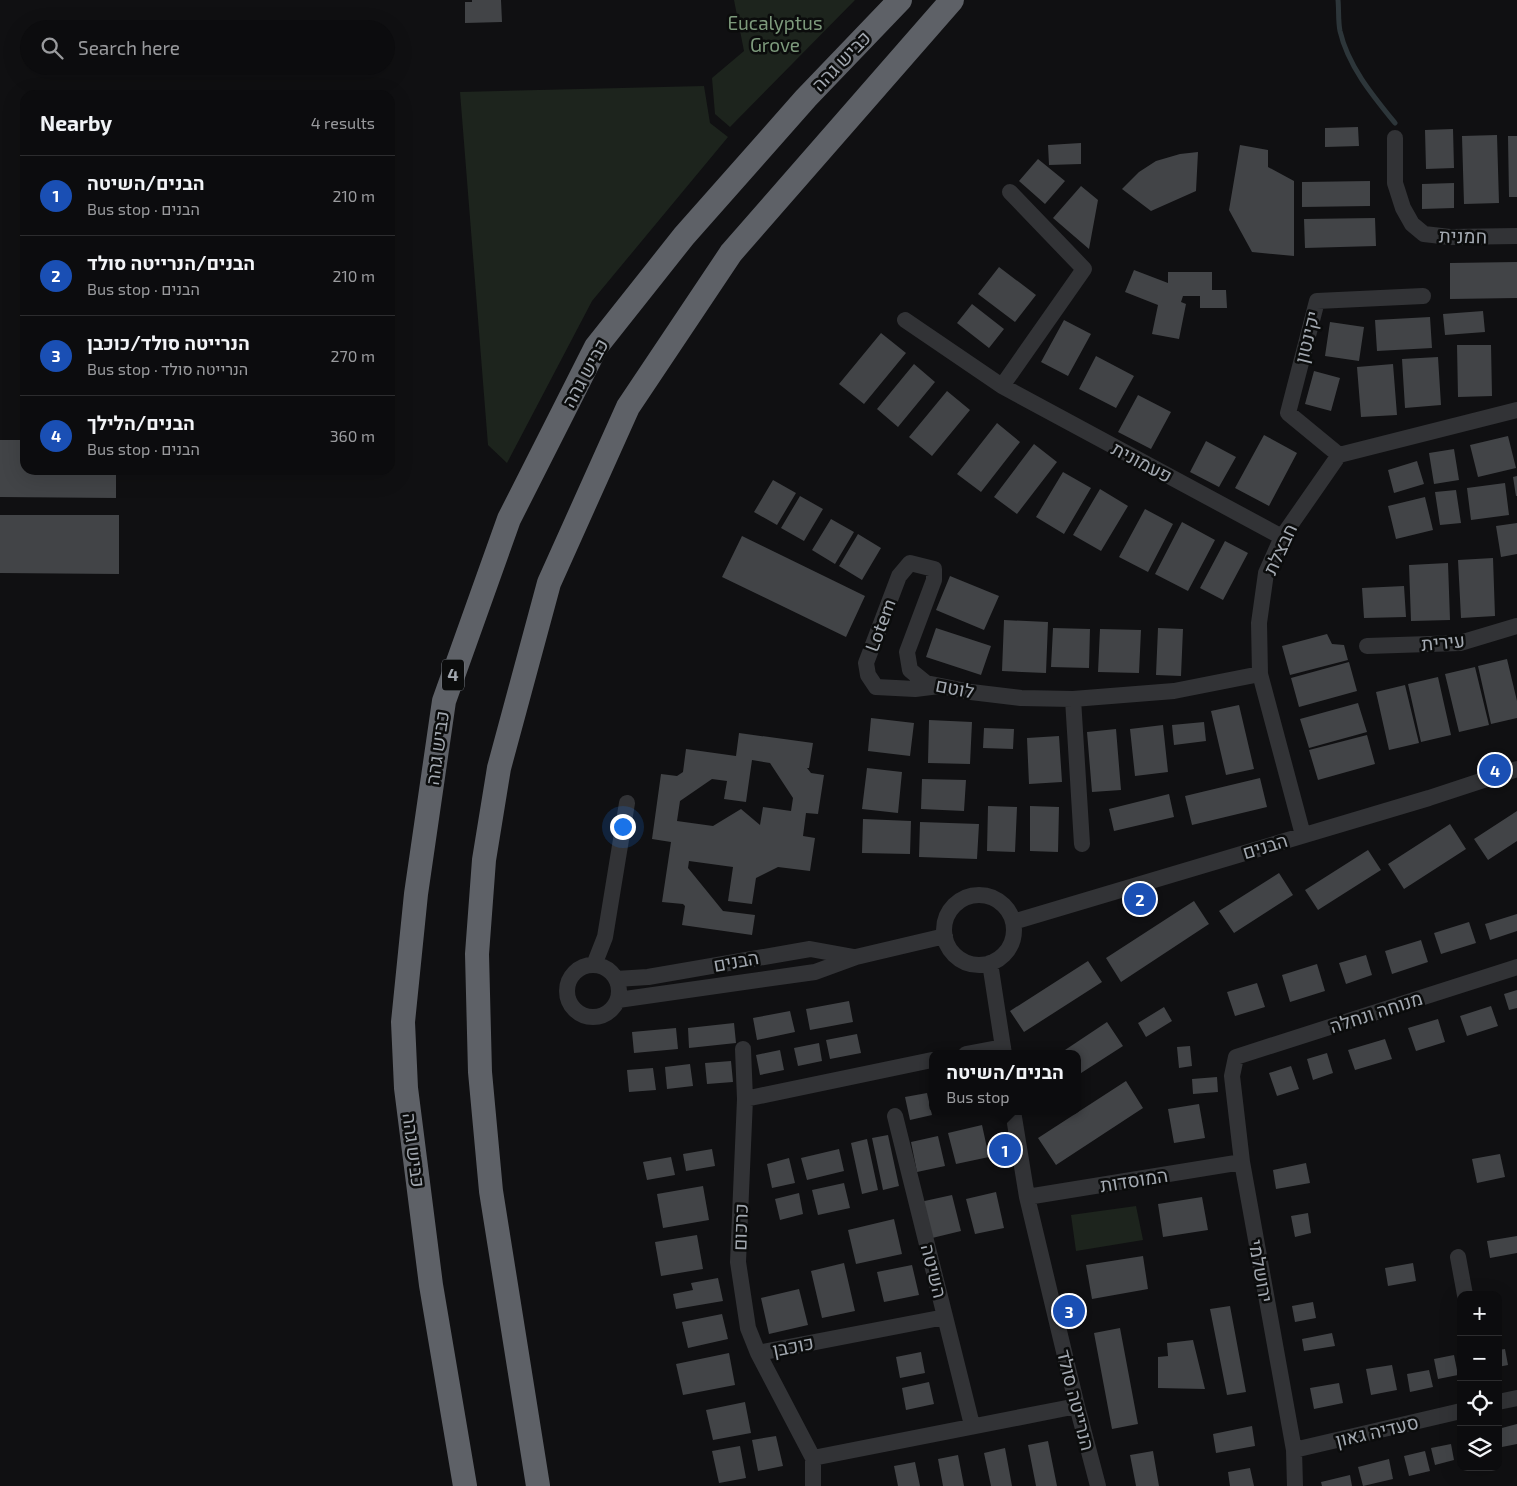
<!DOCTYPE html>
<meta charset="utf-8">
<style>
body{margin:0;font-family:"Exo 2",Heebo,sans-serif;background:#1a1a1c;color:#f1f3f6}
.controls{position:absolute;right:15px;bottom:15px;display:grid;overflow:hidden;border-radius:10px;box-shadow:0 5px 20px #0002}
.controls button{width:45px;height:45px;display:grid;place-items:center;padding:0;border:0;border-bottom:1px solid #2c2c2e;background:#0c0c0e;color:#f1f3f6;font:25px sans-serif}
.you{position:absolute;left:622px;top:826px;width:18px;height:18px;margin:-12px;border:4px solid #fff;border-radius:50%;background:#1a73e8;box-shadow:0 0 0 8px #1a73e833}
.badge{display:grid;place-items:center;width:32px;height:32px;border-radius:50%;background:#0b8043;color:#fff;font-size:16px;font-weight:700}
.pin{position:absolute;translate:-50% -50%;border:2px solid #fff;box-shadow:0 1px 5px #0006}
.popup{position:absolute;left:929px;top:1050px;width:152px;height:65px;box-sizing:border-box;display:grid;place-content:center;border-radius:10px;background:#0c0c0e;filter:drop-shadow(0 1px 4px #0005);font-size:16px;white-space:nowrap;color:#9a9b9e}
.popup b{font-size:19px;color:#f1f3f6}
.popup::after{content:'';position:absolute;left:50%;top:100%;margin-left:-10px;border:10px solid transparent;border-top-color:#0c0c0e}
.list{margin:0;padding:0;list-style:none}
h2{display:flex;justify-content:space-between;align-items:center;height:65px;margin:0;padding:0 20px;font-size:21px}
h2 small{font-size:16px;font-weight:400;color:#9a9b9e}
.list li{display:grid;grid-template-columns:32px 1fr auto;gap:15px;align-items:center;box-sizing:border-box;height:80px;padding:0 20px;border-top:1px solid #2c2c2e}
.list b{display:block;font-size:19px;white-space:nowrap}
.list p{margin:0;font-size:16px;white-space:nowrap;color:#9a9b9e}
.list em{font-size:16px;font-style:normal;color:#9a9b9e}
.icon{flex:none;width:28px;height:28px;fill:none;stroke:currentColor;stroke-width:2;stroke-linecap:round;stroke-linejoin:round}
.map{position:relative;flex:none;width:1517px;height:1486px;overflow:hidden}
.search{position:absolute;background:#0c0c0e;box-shadow:0 5px 20px #0002;left:20px;top:20px;width:375px;height:55px;display:flex;align-items:center;gap:12px;box-sizing:border-box;padding:0 18px;border-radius:28px;color:#9a9b9e;font-size:19px}
.panel{position:absolute;background:#0c0c0e;box-shadow:0 5px 20px #0002;left:20px;top:90px;width:375px;height:385px;border-radius:15px}
.map>svg:first-child{display:block}
.green{fill:#1d241d}
.lines{fill:none;stroke-linecap:round;stroke-linejoin:round}
.stream{stroke:#2d363a;stroke-width:5}
.building{fill:#424447;fill-rule:evenodd}
.minor{stroke:#323336;stroke-width:16}
.highway{stroke:#5e6167;stroke-width:24}
.labels{text-anchor:middle;stroke-width:5;stroke-linejoin:round;paint-order:stroke}
.shield{fill:#0b0c0c;stroke:#757a80;stroke-width:1}
.shield-label{font-size:18px;font-weight:bold;fill:#a3a9b1}
.park-label{font-size:19px;fill:#7d9a7c;stroke:#0b0c0c}
.street-label{font-size:19px;fill:#a3a9b1;stroke:#0b0c0c}
</style>
<div class="map">
<svg width="1517" height="1486" viewBox="0 0 1517 1486">
<rect width="100%" height="100%" fill="#101012"/>
<path class="green" d="M734,0H855L730,127L715,114L712,78L744,51Z
M704,86L710,123L728,137L592,301L507,463L488,445L460,92Z
M1136,1206L1143,1240L1076,1251L1071,1215Z"/>
<g class="lines">
<path class="stream" d="M1338,0C1339,10 1338,21 1340,31C1348,66 1373,96 1395,123"/>
</g>
<path class="building" d="M472,0H501L502,22L465,23V2H472Z
M1358,127L1359,146L1325,147V128Z
M1453,129L1454,168L1426,169L1425,130Z
M1497,135L1499,203L1464,204L1462,136Z
M1508,136H1517V197H1509Z
M1081,143V164L1049,165L1048,145Z
M1240,145L1268,150V167L1294,181V256L1252,252L1229,210Z
M1198,152L1196,191L1151,211L1122,189L1139,172L1156,161L1180,154Z
M1038,159L1065,181L1045,204L1019,181Z
M1370,181V206L1302,207V182Z
M1454,183V208L1422,209V184Z
M1081,186L1098,200L1089,249L1053,218Z
M1375,218L1376,246L1305,248L1304,219Z
M1517,262V298L1450,299V263Z
M999,267L1036,295L1015,322L978,294Z
M1134,270L1168,283V272H1212V290H1226L1227,308H1200V296H1183L1181,302L1186,304L1179,339L1152,334L1158,305L1125,292Z
M972,304L1004,329L989,348L957,323Z
M1483,311L1485,332L1445,335L1443,314Z
M1430,317L1432,348L1377,351L1375,320Z
M1064,320L1091,334L1068,376L1041,362Z
M1330,322L1364,327L1359,361L1325,356Z
M881,333L906,353L864,404L839,384Z
M1457,345H1491L1492,396L1458,397Z
M1096,356L1134,376L1116,408L1079,389Z
M1438,357L1441,405L1405,408L1402,359Z
M914,364L935,382L898,427L877,409Z
M1393,364L1397,415L1361,417L1357,367Z
M1314,371L1340,378L1331,411L1305,404Z
M947,391L970,410L932,456L909,437Z
M1138,395L1171,412L1151,449L1118,432Z
M997,423L1020,442L981,492L957,474Z
M1264,435L1297,453L1269,506L1235,488Z
M1508,436L1516,468L1478,477L1470,445Z
M0,440H25V470H116V498L0,497Z
M1206,441L1236,457L1219,487L1190,472Z
M1034,444L1057,462L1017,514L994,497Z
M1454,449L1459,480L1434,484L1429,453Z
M1417,461L1424,484L1394,493L1388,470Z
M1063,472L1091,488L1064,534L1036,517Z
M1517,476V496H1516L1513,477Z
M773,480L796,493L777,525L754,512Z
M1505,483L1509,515L1471,520L1467,488Z
M1100,489L1128,506L1101,551L1073,535Z
M1456,490L1461,523L1440,525L1435,492Z
M800,496L823,509L804,541L781,528Z
M1425,497L1433,530L1396,539L1388,506Z
M1145,509L1173,524L1148,572L1119,557Z
M0,515H119V574L0,573Z
M831,519L854,532L835,564L812,550Z
M1182,522L1215,540L1188,591L1155,574Z
M1517,523V554L1501,557L1496,526Z
M858,534L881,548L862,580L839,566Z
M742,536L865,596L846,637L722,577Z
M1225,541L1248,553L1223,600L1200,588Z
M1493,558L1495,616L1461,618L1458,560Z
M1448,563L1450,620L1411,621L1409,565Z
M950,576L999,596L984,630L936,610Z
M1404,586L1406,617L1364,618L1362,588Z
M1004,620L1048,622L1046,673L1002,671Z
M936,628L991,646L981,675L926,657Z
M1053,628L1090,629L1089,668L1051,667Z
M1158,628L1183,629L1181,676L1156,675Z
M1100,629L1141,630L1139,673L1098,672Z
M1327,634L1332,644L1344,645L1348,660L1290,675L1282,646Z
M1507,659L1517,701V718L1491,724L1478,666Z
M1349,662L1357,691L1299,707L1291,678Z
M1475,667L1489,725L1459,732L1445,674Z
M1438,677L1451,735L1421,742L1408,684Z
M1405,685L1419,743L1389,750L1376,692Z
M1358,703L1367,732L1309,748L1300,719Z
M1239,705L1254,769L1226,775L1211,711Z
M871,718L914,723L910,756L868,751Z
M929,720L972,722L970,764L928,763Z
M1204,722L1206,741L1174,745L1172,725Z
M1163,725L1168,772L1135,776L1130,729Z
M984,728L1014,729L1013,749L983,748Z
M1116,729L1121,790L1092,792L1087,732Z
M739,733L813,743L809,768H807L811,773L824,775L818,814L806,813L803,836L815,838L810,871L778,867L756,878L752,904L728,901L733,867L689,861L688,868L723,911L755,915L752,935L682,925L685,906L683,904L662,902L671,842L652,839L661,774L677,776L683,772L686,749L736,756ZM752,760L770,763L793,798L791,811L763,807L760,825L741,809L713,826L677,821L680,801L712,779L727,781L724,799L746,802Z
M1367,735L1375,764L1318,780L1309,750Z
M1059,736L1062,782L1029,784L1027,738Z
M867,768L902,772L898,813L862,809Z
M1260,778L1267,807L1192,825L1185,796Z
M922,779L966,780L964,811L921,809Z
M1169,794L1174,817L1114,831L1109,809Z
M988,806L1017,807L1015,852L987,851Z
M1030,806L1059,807L1058,852L1030,851Z
M1517,811V841L1488,860L1474,839Z
M863,819L911,821L910,854L862,853Z
M920,822L979,824L977,859L919,857Z
M1450,824L1466,849L1404,889L1388,864Z
M1368,850L1381,870L1318,910L1305,890Z
M1279,873L1293,895L1234,933L1219,911Z
M1194,901L1209,924L1121,982L1106,958Z
M1517,914V931L1490,940L1485,924Z
M1469,922L1476,943L1441,954L1434,933Z
M1421,940L1428,962L1392,974L1385,951Z
M1366,955L1372,975L1346,984L1339,963Z
M1088,961L1102,982L1024,1032L1010,1011Z
M1317,964L1325,991L1290,1002L1282,975Z
M1257,983L1265,1007L1235,1016L1227,992Z
M1517,990V1008L1509,1010L1504,994Z
M849,1001L853,1022L810,1030L806,1009Z
M1491,1006L1498,1026L1467,1036L1460,1016Z
M1164,1007L1172,1021L1146,1037L1138,1023Z
M790,1011L795,1032L757,1040L753,1018Z
M1438,1019L1445,1042L1416,1051L1408,1028Z
M1107,1022L1123,1046L1078,1075V1054H1059Z
M734,1023L736,1043L689,1048L688,1028Z
M676,1028L678,1049L634,1053L632,1032Z
M857,1034L861,1053L830,1059L826,1040Z
M1385,1039L1392,1059L1355,1070L1348,1050Z
M819,1043L822,1061L798,1066L794,1048Z
M1190,1046L1192,1066L1179,1068L1177,1047Z
M780,1050L784,1070L760,1075L756,1055Z
M1327,1053L1333,1073L1313,1080L1307,1059Z
M731,1061L733,1082L707,1084L705,1063Z
M690,1064L693,1086L667,1089L665,1067Z
M1291,1066L1299,1089L1277,1096L1269,1073Z
M653,1068L656,1090L629,1092L627,1070Z
M1217,1077L1218,1092L1193,1094L1192,1079Z
M1126,1081L1143,1108L1056,1165L1038,1138Z
M927,1093L932,1115L910,1120L905,1097Z
M1199,1104L1205,1138L1174,1143L1168,1109Z
M982,1125L989,1157L956,1164L948,1133Z
M888,1135L899,1186L883,1190L872,1138Z
M938,1136L945,1166L917,1172L911,1142Z
M867,1139L878,1190L862,1194L851,1143Z
M712,1149L715,1166L686,1171L683,1154Z
M839,1149L844,1171L807,1180L801,1158Z
M1500,1154L1505,1177L1477,1183L1472,1159Z
M671,1157L675,1175L647,1180L643,1162Z
M789,1158L795,1183L772,1188L767,1164Z
M1306,1163L1310,1183L1276,1189L1273,1170Z
M844,1183L850,1208L818,1215L812,1190Z
M703,1186L709,1220L663,1228L657,1194Z
M996,1192L1004,1228L975,1234L966,1199Z
M799,1193L803,1214L780,1220L775,1199Z
M952,1195L961,1231L928,1239L920,1202Z
M1202,1197L1208,1230L1163,1237L1158,1204Z
M1308,1213L1311,1233L1295,1237L1291,1216Z
M894,1219L902,1254L856,1264L848,1230Z
M697,1235L703,1269L661,1276L655,1242Z
M1517,1236V1253L1490,1258L1487,1241Z
M1143,1256L1148,1289L1092,1299L1086,1265Z
M844,1263L855,1311L822,1318L811,1271Z
M1413,1263L1416,1281L1388,1286L1385,1268Z
M912,1265L919,1295L884,1302L877,1272Z
M718,1278L723,1301L676,1309L673,1294L693,1290L691,1283Z
M799,1289L808,1325L769,1334L761,1298Z
M1313,1302L1316,1318L1295,1322L1292,1306Z
M1230,1306L1246,1392L1227,1395L1210,1309Z
M722,1314L728,1339L688,1348L682,1322Z
M1120,1328L1138,1424L1112,1429L1094,1333Z
M1332,1333L1335,1346L1304,1351L1302,1339Z
M1193,1340L1205,1389L1158,1388V1357L1168,1356L1167,1343Z
M1505,1349L1508,1365L1498,1367V1350Z
M921,1352L925,1373L900,1378L896,1357Z
M729,1353L735,1385L683,1395L676,1364Z
M1454,1355L1458,1375L1438,1379L1434,1359Z
M1392,1365L1397,1390L1371,1395L1366,1369Z
M1429,1370L1433,1387L1410,1392L1407,1374Z
M929,1382L934,1404L906,1410L902,1388Z
M1339,1383L1343,1403L1314,1409L1310,1388Z
M745,1402L751,1433L713,1440L706,1410Z
M1517,1424V1444L1502,1447L1498,1429Z
M1252,1426L1255,1446L1216,1453L1213,1434Z
M776,1436L783,1466L758,1471L752,1440Z
M1048,1441L1057,1486H1036L1028,1445Z
M1451,1444L1454,1460L1435,1465L1431,1448Z
M740,1446L746,1478L719,1483L712,1451Z
M1005,1448L1012,1486H991L984,1453Z
M1153,1451L1159,1486H1136L1130,1455Z
M1425,1451L1430,1471L1409,1476L1404,1456Z
M958,1455L964,1486H943L938,1459Z
M1389,1459L1393,1479L1363,1486L1358,1467Z
M915,1462L920,1486H898L894,1466Z
M1250,1468L1254,1486H1230L1228,1472Z
M1350,1475L1352,1486H1322L1321,1482Z"/>
<g class="lines">
<path class="minor" d="M1395,138V183L1403,208L1412,224L1424,234L1450,237L1517,236
M905,320L1002,386L1282,537
M1002,386L1084,269L1010,192
M1339,455L1288,413L1317,301L1423,296
M1367,646L1460,643L1517,626
M939,686L915,689L876,687L868,675L866,663L899,576L910,563L934,569V580L907,652L910,670L926,683L971,692L1021,698L1073,699L1174,691L1260,674
M1073,699L1082,844
M1303,835L1260,674L1259,623L1266,573L1282,537L1339,455L1517,410
M944 930a35 35 0 1 1 70 0a35 35 0 1 1-70 0Z
M1013,922L1429,798L1517,769
M990,963L1004,1054
M567 991a26 26 0 1 1 52 0a26 26 0 1 1-52 0Z
M594,965L605,937L627,803
M616,979L648,977L810,949L854,957
M618,1000L815,972L856,957L945,936
M743,1049L745,1099
M966,1054L1003,1047
M1013,1111L1027,1197L1077,1406L1098,1486
M895,1116L972,1425
M1027,1197L1242,1162
M1458,1257L1465,1295
M758,1353L748,1328L738,1262L745,1099L932,1060
M1498,1402L1517,1398
M1294,1450L1461,1411
M813,1458L1077,1406
M813,1486V1458L758,1353L945,1317
M1295,1486L1294,1450L1242,1162L1232,1076L1236,1057L1517,967"/>
<path class="highway" d="M465,1486L431,1285L406,1088L403,1022L416,894L444,701L509,519L596,347L684,236L806,98L900,0
M538,1486L491,1191L480,1072L477,954L484,860L499,768L549,583L628,407L731,253L952,0"/>
</g>
<g class="labels">
<rect class="shield" x="442" y="659.5" width="22" height="31" rx="4"/>
<g class="shield-label">
<text x="453" y="681">4</text>
</g>
<g class="park-label">
<text x="775" y="30">Eucalyptus<tspan x="775" dy="22">Grove</tspan></text>
</g>
<g class="street-label">
<text transform="translate(841 61) rotate(-46)" y="7">כביש גהה</text>
<text transform="translate(1463 236) rotate(1)" y="7">חמנית</text>
<text transform="translate(1307 337) rotate(-76)" y="7">יקינטון</text>
<text transform="translate(585 373) rotate(-61)" y="7">כביש גהה</text>
<text transform="translate(1142 462) rotate(28)" y="7">פעמונית</text>
<text transform="translate(1280 549) rotate(-65)" y="7">חבצלת</text>
<text transform="translate(880 625) rotate(-70)" y="7">Lotem</text>
<text transform="translate(1443 642) rotate(-5)" y="7">עירית</text>
<text transform="translate(955 688) rotate(11)" y="7">לוטם</text>
<text transform="translate(437 748) rotate(-82)" y="7">כביש גהה</text>
<text transform="translate(1265 846) rotate(-17)" y="7">הבנים</text>
<text transform="translate(736 961) rotate(-10)" y="7">הבנים</text>
<text transform="translate(1376 1012) rotate(-18)" y="7">מנוחה ונחלה</text>
<text transform="translate(414 1150) rotate(83)" y="7">כביש גהה</text>
<text transform="translate(1134 1180) rotate(-9)" y="7">המוסדות</text>
<text transform="translate(740 1227) rotate(-88)" y="7">כרכום</text>
<text transform="translate(934 1271) rotate(76)" y="7">השיטה</text>
<text transform="translate(1261 1271) rotate(80)" y="7">ירושלמי</text>
<text transform="translate(793 1346) rotate(-11)" y="7">כוכבן</text>
<text transform="translate(1076 1400) rotate(76)" y="7">הנרייטה סולד</text>
<text transform="translate(1377 1431) rotate(-13)" y="7">סעדיה גאון</text>
</g>
</g>
</svg>
<div class="controls">
<button>+</button>
<button>−</button>
<button><svg class="icon" aria-label="locate" viewBox="0 0 24 24"><circle cx="12" cy="12" r="6"/><path d="M12 2v4M12 18v4M2 12h4M18 12h4"/></svg></button>
<button><svg class="icon" aria-label="layers" viewBox="0 0 24 24"><path d="M12 4l9 5-9 5-9-5zM3 14l9 5 9-5"/></svg></button>
</div>
<div class="you"></div>
<div class="pin badge" style="left:1005px;top:1150px;background:#1a4fb4">1</div>
<div class="popup"><b>הבנים/השיטה</b>Bus stop</div>
<div class="pin badge" style="left:1140px;top:899px;background:#1a4fb4">2</div>
<div class="pin badge" style="left:1069px;top:1311px;background:#1a4fb4">3</div>
<div class="pin badge" style="left:1495px;top:770px;background:#1a4fb4">4</div>
<div class="search"><svg class="icon" aria-label="search" viewBox="0 0 24 24"><circle cx="10" cy="10" r="6"/><path d="M15 15l6 6"/></svg>Search here</div>
<section class="panel">
<h2>Nearby<small>4 results</small></h2>
<ul class="list">
<li><span class="badge" style="background:#1a4fb4">1</span><div><b>הבנים/השיטה</b><p>Bus stop · הבנים</p></div><em>210 m</em></li>
<li><span class="badge" style="background:#1a4fb4">2</span><div><b>הבנים/הנרייטה סולד</b><p>Bus stop · הבנים</p></div><em>210 m</em></li>
<li><span class="badge" style="background:#1a4fb4">3</span><div><b>הנרייטה סולד/כוכבן</b><p>Bus stop · הנרייטה סולד</p></div><em>270 m</em></li>
<li><span class="badge" style="background:#1a4fb4">4</span><div><b>הבנים/הלילך</b><p>Bus stop · הבנים</p></div><em>360 m</em></li>
</ul>
</section>
</div>
